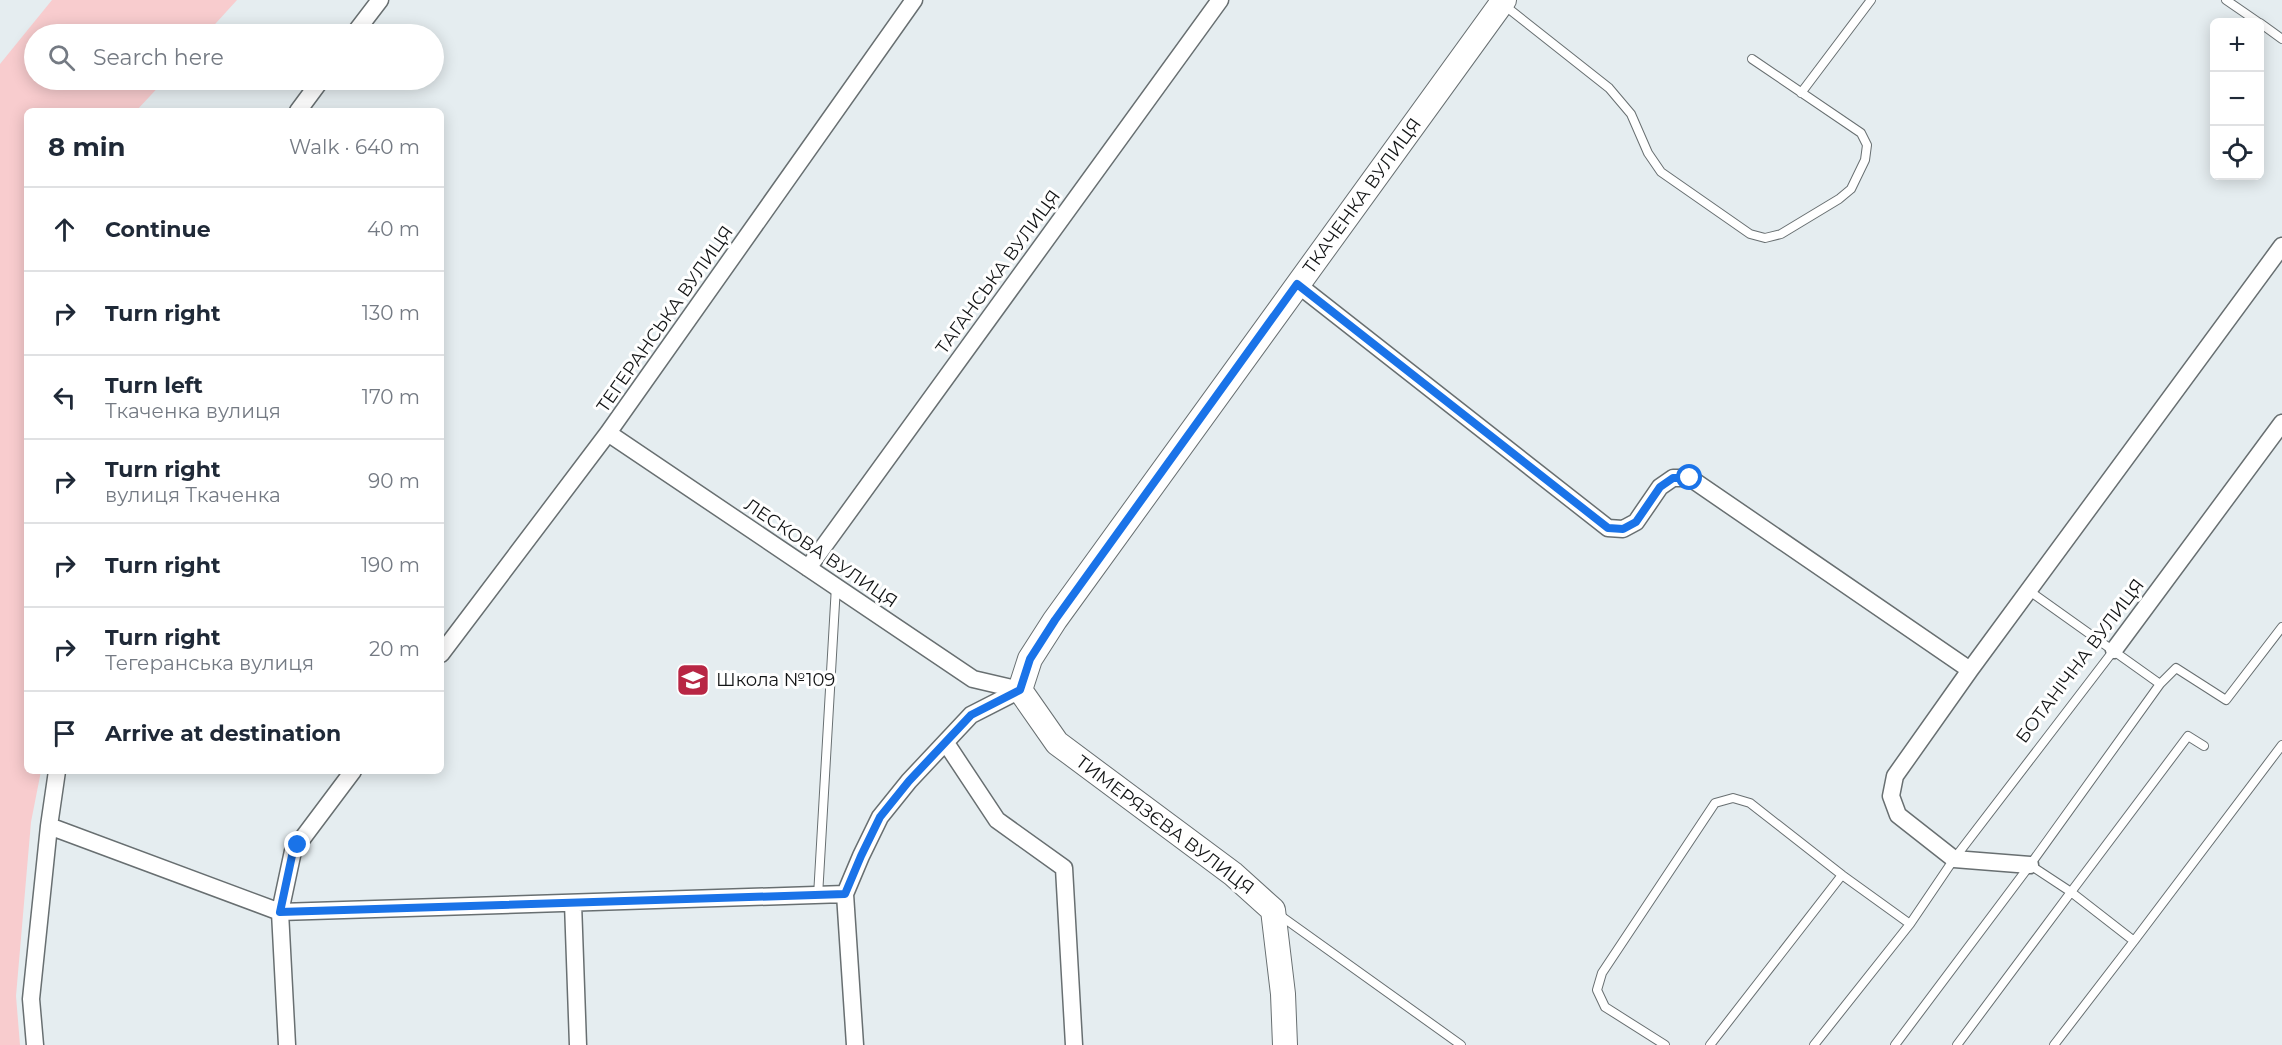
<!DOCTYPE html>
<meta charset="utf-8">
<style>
body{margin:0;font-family:Montserrat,sans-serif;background:#f2f2f3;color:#1f2937}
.controls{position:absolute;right:18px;top:18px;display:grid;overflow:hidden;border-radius:9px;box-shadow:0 3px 15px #0003}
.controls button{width:54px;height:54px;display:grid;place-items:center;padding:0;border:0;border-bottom:2px solid #e0e1e3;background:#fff;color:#1f2937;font:30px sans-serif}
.stop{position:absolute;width:18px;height:18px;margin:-14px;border:4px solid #1a73e8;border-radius:50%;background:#fff}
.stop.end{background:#1a73e8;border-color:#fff;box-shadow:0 2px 6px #0008}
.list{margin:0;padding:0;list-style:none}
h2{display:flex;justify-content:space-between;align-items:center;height:78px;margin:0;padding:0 24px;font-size:26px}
h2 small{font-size:20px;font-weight:400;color:#747a83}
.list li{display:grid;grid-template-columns:39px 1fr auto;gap:18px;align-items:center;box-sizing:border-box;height:84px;padding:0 24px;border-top:2px solid #e0e1e3}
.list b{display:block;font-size:22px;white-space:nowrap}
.list p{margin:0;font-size:20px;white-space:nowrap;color:#747a83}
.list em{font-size:20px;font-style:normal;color:#747a83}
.icon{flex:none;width:33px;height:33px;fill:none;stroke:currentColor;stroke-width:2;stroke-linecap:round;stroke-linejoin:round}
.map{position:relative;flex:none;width:2282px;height:1045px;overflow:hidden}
.search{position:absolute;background:#fff;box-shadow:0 3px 15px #0003;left:24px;top:24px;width:420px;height:66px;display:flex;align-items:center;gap:15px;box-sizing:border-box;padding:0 21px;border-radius:33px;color:#747a83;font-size:22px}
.panel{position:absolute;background:#fff;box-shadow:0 3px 15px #0003;left:24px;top:108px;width:420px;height:666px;border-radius:9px}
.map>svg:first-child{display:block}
.green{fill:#f8ccce}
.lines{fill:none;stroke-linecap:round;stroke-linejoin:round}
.lane-casing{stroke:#686f71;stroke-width:10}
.street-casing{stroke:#686f71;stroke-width:19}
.secondary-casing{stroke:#686f71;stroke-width:26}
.lane{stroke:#fff;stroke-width:8}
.street{stroke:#fff;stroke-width:16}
.secondary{stroke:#fff;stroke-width:24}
.route{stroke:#1a73e8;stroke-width:8}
.labels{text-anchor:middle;stroke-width:6;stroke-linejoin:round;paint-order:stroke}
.street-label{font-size:18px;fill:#131516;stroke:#fff}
.poi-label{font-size:18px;fill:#131516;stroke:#fff;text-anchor:start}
</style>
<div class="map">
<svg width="2282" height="1045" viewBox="0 0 2282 1045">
<rect width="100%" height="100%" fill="#e5edf0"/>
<path class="green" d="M52,0H237L206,34H34V80H165L136,111H27V771H41L31,822L16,996L20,1045H0V64Z"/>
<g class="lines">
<defs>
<path id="lane" d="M2226,0L2258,22
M1504,5L1609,88L1631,114L1648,153L1661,172L1750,234L1765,238L1781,234L1839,199L1851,189L1865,160L1867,145L1861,133L1752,59
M2260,23L2282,39
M1801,93L1871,0
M2028,590L2160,684L2176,668L2226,700L2282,627
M2030,865L2160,684
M818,896L836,586
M1278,914L1461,1045
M2134,941L2282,745
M1665,1045L1605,1007L1597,990L1602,973L1715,803L1733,798L1750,803L1842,875
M1710,1045L1842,875L1910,924L1954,859L2114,650
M1814,1045L1910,924
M1895,1045L2030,865L2071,892L2188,736L2204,746
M1957,1045L2071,892L2134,941L2054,1045"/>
<path id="street" d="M354,34L380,0
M298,111L321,80
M1297,284L1608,528L1623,529L1636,522L1660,487L1673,478H1690L1970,670
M608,433L973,679L1020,690
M808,568L1220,0
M2114,650L2282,423
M441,654L608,433L914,0
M946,743L997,820L1064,868L1074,1045
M49,826L280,912L845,894
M2030,865L1954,859L1898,815L1891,796L1895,776L1970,670L2282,246
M573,903L578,1045
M35,1045L31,999L49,826L57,771
M287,1045L280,912L293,851L353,771
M855,1045L845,894L861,856L880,817L909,781L971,715L1020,690"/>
<g id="secondary">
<path id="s1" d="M1285,1045L1283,994L1273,910L1233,874L1057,743L1020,690L1030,659L1055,620L1504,0"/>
</g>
</defs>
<use href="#lane" class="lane-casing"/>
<use href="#street" class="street-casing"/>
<use href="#secondary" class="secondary-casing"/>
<use href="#lane" class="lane"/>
<use href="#street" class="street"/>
<use href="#secondary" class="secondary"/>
</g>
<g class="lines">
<path class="route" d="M298,845L293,851L280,912L845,894L861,856L880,817L909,781L971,715L1020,690L1030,659L1055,620L1297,284L1608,528L1623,529L1636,522L1660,487L1673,478H1690"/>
</g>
<defs>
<symbol id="school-square" viewBox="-11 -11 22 22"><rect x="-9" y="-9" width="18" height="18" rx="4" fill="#b82644" stroke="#fff"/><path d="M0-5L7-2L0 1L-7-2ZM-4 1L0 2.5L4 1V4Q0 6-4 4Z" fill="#fff"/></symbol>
</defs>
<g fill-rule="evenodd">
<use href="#school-square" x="674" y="661" width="38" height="38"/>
</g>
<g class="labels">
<g class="street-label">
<text dy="6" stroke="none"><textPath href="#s1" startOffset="1076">ТКАЧЕНКА ВУЛИЦЯ</textPath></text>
<text transform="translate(998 272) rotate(-54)" y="6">ТАГАНСЬКА ВУЛИЦЯ</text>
<text transform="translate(665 319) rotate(-55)" y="6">ТЕГЕРАНСЬКА ВУЛИЦЯ</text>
<text transform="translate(821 553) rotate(34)" y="6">ЛЕСКОВА ВУЛИЦЯ</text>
<text transform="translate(2080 661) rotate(-53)" y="6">БОТАНІЧНА ВУЛИЦЯ</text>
<text transform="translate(1165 825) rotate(37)" y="6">ТИМЕРЯЗЄВА ВУЛИЦЯ</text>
</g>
<g class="poi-label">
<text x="716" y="686">Школа №109</text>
</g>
</g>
</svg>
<div class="controls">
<button>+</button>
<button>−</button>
<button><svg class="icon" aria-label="locate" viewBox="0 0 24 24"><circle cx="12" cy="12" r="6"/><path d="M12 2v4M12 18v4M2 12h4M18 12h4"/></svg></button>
</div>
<div class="stop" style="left:1690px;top:478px"></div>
<div class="stop end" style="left:298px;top:845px"></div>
<div class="search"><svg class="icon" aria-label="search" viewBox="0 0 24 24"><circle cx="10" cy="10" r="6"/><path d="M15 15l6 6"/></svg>Search here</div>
<section class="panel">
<h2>8 min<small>Walk · 640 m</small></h2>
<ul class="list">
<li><svg class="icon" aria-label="ahead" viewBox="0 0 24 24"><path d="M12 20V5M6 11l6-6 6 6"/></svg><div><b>Continue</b></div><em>40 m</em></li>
<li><svg class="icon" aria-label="right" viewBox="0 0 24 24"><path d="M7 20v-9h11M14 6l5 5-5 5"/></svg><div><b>Turn right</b></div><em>130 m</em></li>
<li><svg class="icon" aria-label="left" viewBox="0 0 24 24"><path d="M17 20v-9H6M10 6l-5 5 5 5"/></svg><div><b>Turn left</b><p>Ткаченка вулиця</p></div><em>170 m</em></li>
<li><svg class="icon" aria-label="right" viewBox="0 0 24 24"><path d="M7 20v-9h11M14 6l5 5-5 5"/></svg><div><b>Turn right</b><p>вулиця Ткаченка</p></div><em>90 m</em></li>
<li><svg class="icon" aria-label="right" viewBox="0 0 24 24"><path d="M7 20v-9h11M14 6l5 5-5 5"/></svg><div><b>Turn right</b></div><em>190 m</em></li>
<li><svg class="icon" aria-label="right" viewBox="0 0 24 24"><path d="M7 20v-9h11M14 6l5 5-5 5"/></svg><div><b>Turn right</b><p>Тегеранська вулиця</p></div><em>20 m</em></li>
<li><svg class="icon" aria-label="arrive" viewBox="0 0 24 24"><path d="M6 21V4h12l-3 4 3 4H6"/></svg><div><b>Arrive at destination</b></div></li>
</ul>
</section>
</div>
